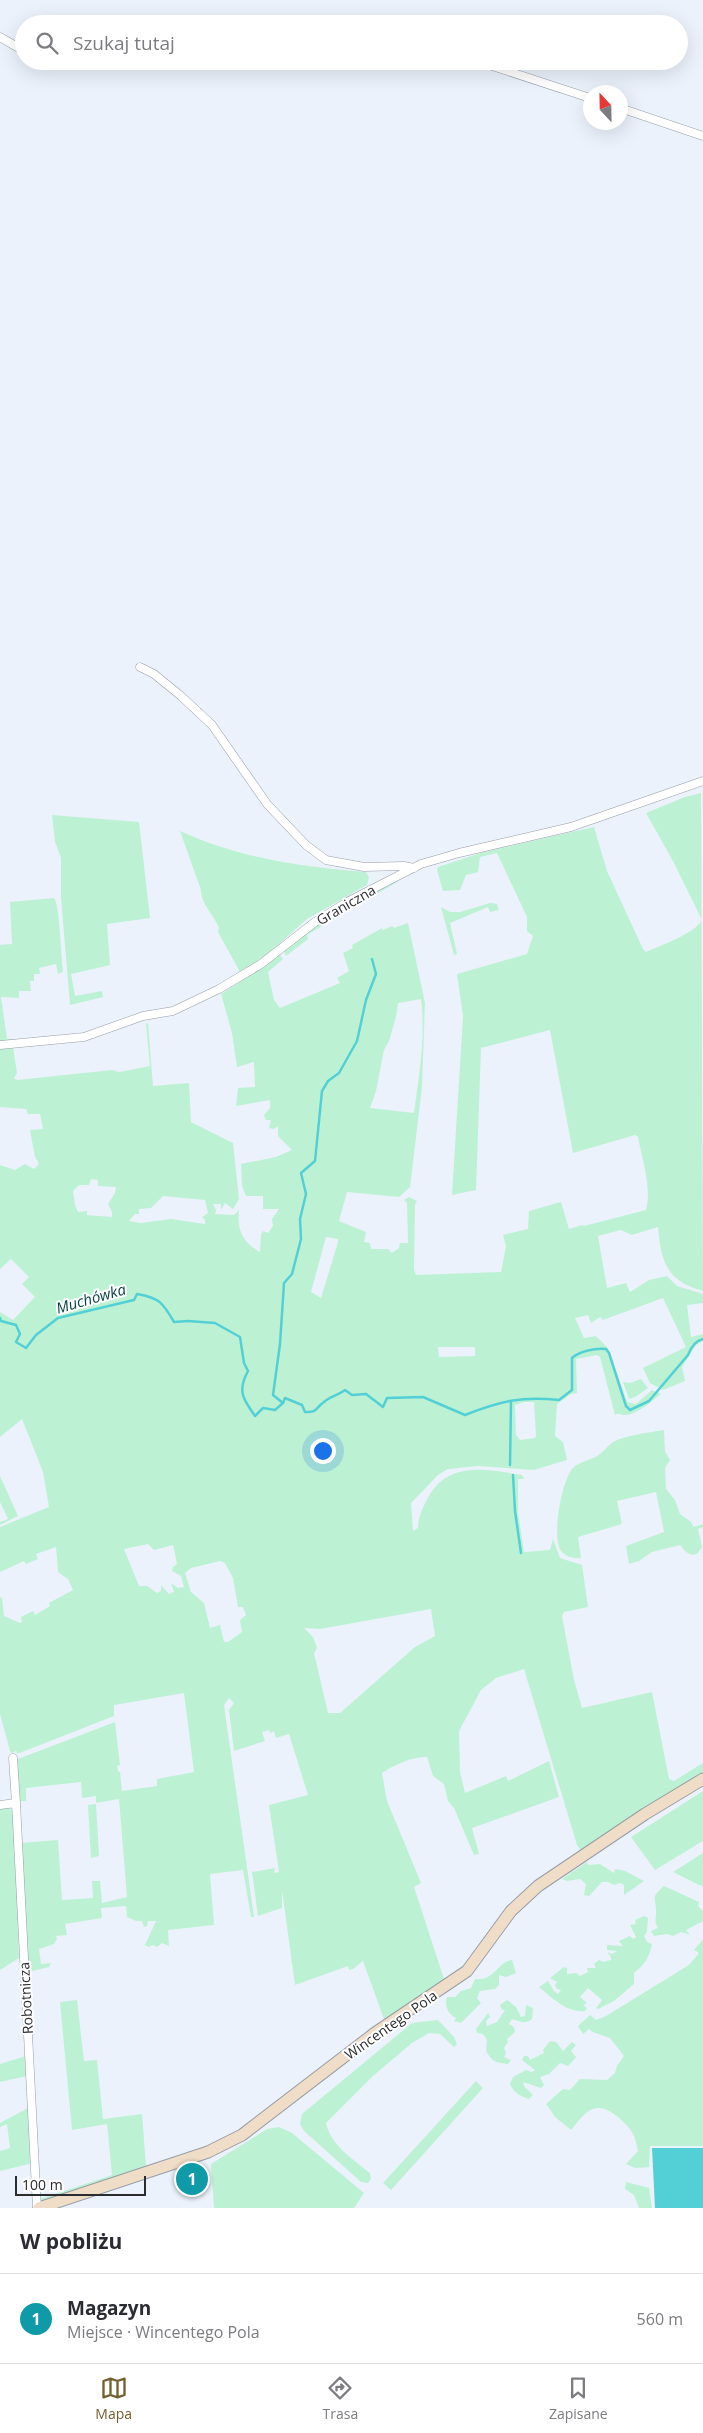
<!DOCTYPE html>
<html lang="pl">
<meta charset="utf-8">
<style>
body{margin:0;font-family:"Open Sans",sans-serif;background:#f7f7f7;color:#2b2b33}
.compass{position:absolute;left:583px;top:85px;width:45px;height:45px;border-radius:50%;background:#fff;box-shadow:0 5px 20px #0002;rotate:338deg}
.scale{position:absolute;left:15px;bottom:12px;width:131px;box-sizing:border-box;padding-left:5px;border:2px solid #2a2c30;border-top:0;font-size:14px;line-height:18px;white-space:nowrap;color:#2a2c30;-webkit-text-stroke:4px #fefefe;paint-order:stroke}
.you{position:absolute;left:322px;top:1450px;width:18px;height:18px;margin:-12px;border:4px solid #fff;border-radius:50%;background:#1a73e8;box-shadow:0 0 0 8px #1a73e833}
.badge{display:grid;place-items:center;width:32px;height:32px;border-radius:50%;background:#735e2e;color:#fff;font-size:16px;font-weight:700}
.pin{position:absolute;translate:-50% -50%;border:2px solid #fff;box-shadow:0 1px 5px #0006}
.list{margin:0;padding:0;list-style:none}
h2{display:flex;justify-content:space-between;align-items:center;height:65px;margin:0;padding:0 20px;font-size:21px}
h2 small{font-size:16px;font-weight:400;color:#7c7c81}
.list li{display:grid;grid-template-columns:32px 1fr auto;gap:15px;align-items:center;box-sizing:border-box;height:90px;padding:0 20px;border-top:1px solid #e1e1e2}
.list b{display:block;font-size:19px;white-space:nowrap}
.list p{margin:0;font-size:16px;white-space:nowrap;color:#7c7c81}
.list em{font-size:16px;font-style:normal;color:#7c7c81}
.icon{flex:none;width:28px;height:28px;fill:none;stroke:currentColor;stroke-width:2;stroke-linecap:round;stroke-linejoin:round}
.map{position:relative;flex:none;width:703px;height:2208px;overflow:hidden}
.search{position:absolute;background:#fff;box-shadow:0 5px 20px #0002;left:15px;right:15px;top:15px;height:55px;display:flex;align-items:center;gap:12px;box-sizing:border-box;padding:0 18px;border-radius:28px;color:#7c7c81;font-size:19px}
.sheet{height:155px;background:#fff}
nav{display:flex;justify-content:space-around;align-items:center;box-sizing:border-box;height:70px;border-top:1px solid #e1e1e2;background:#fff;font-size:14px;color:#7c7c81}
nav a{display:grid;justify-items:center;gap:2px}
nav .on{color:#735e2e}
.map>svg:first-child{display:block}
.green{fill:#bcf2d3;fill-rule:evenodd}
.water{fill:#53d0d5}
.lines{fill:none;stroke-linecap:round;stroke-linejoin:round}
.stream{stroke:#53d0d5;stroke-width:2.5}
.street-casing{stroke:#979da6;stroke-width:9}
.secondary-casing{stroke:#979da6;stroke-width:13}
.street{stroke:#fff;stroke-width:8}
.secondary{stroke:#efddc7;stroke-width:11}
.labels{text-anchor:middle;stroke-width:4;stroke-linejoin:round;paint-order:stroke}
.street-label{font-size:14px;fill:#2a2c30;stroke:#fefefe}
.water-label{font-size:15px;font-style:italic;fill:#074244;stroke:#fefefe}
</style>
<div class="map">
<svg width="703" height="2208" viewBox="0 0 703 2208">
<rect width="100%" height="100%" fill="#ebf2fc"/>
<path class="green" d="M701,793L703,1291C667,1281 661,1263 658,1227L632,1235L621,1230L598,1236L607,1288L626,1283L630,1292L649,1280L667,1276L677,1286L703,1294V1303L687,1305L691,1337L703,1334V1341L696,1345L682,1367L685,1381L663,1390L650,1383L643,1368L686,1347L663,1298L603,1320L600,1317L591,1323L588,1315L575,1318L584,1338L596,1336L608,1348L627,1402L636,1404L652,1390L661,1394C652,1401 638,1414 626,1415C621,1416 621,1412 615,1415L600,1357L597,1355L576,1359L577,1393L571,1394L557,1404L555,1436L563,1442L567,1460L534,1470L478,1466L448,1469L438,1475L411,1503L413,1531L418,1528C418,1516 423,1507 429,1496C450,1460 489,1470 522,1475L524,1479H518V1512L524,1552L550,1550L553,1539L560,1558L582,1565L588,1607L564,1612L562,1616L574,1680L582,1708L652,1692L669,1779L674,1781L703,1763V1774L581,1851L577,1845L524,1669L496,1678L481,1690L459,1731L460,1772L465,1793L506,1776L508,1781L549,1761L559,1797L472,1828L479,1854L474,1855L454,1808L448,1801L444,1784L433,1776L427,1757C413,1756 394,1765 382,1773L387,1801L421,1883L414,1887L445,1982L385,2022L363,1961L353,1969L349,1970L348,1966L295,1985L282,1890V1908L258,1916L252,1872L275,1868L274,1873L279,1872L269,1805L308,1795L289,1734L276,1738L274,1731L270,1733L269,1730L262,1732L265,1741L234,1751L229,1710L234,1703L229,1698L224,1705L254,1917H251L243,1870L210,1874L214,1925L168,1930L169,1946L162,1943L157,1947L153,1945L148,1947L145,1945L156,1921H148L147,1926L144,1927L142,1921H136L127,1917L126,1906L101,1908L102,1918L65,1924L67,1935L56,1936L57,1939L54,1944L39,1949L41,1964L51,1963L49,1967L28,1972L21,1843L58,1840L62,1900L93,1898L92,1881H100L102,1903L127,1897L119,1799L96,1803V1796L82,1798L81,1782L26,1788V1801H19L16,1765L18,1759L115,1722L120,1765L117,1766L118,1771L120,1772L122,1791L157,1786V1779L194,1772L184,1693L114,1705V1716L17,1754L16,1751L11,1753L10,1751L0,1714V1598L2,1597L4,1616L20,1623L22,1622L21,1617L33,1611L35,1615L50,1606L49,1603L73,1590L68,1579L58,1572L56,1547L36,1554L38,1559L26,1564L24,1561L0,1572V1527L49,1507L43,1472L22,1419L0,1437V1312L13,1320L35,1297L22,1284L29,1277L11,1259L0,1269V1165L15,1170L25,1164L34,1169L39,1164L35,1157L30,1130L43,1129L40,1114H28L26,1109L0,1107V1049L13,1047L17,1073L14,1078L17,1080L112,1070L119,1072L150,1066L146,1024L148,1023L153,1086L189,1083L191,1122L233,1143L239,1199L233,1209L225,1203L221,1210V1204H213L216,1210L215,1214L234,1215L239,1210C237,1230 242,1242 260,1252L261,1234L263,1231L268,1233L273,1226L272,1219L279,1209H263V1196H246L242,1186L241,1164L276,1157L292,1150L278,1136V1126L274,1129L269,1128L271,1120H266L264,1115L270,1108V1100L236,1106L238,1088L255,1087L254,1064V1062L237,1067L232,1033L221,994L262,968L279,953L283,959L268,972L274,1000L280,1008L340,983L337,978L349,971L343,953L353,948L352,945L382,928L383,930L392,926L394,928L408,923L425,1003L422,1087L410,1187L399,1197L347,1192L339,1221L366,1232L364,1242L370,1243L371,1249H388L392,1253L399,1248L400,1243H408L407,1203L404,1200L409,1197L417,1201L415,1204L414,1270L416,1275L501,1272L506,1246L503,1235L528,1229L529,1211L561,1202L569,1229L582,1225L584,1226L646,1210C652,1188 642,1159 638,1137L635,1135L573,1153L550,1030L481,1048L476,1190L452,1195L463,1016L457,974L527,954L533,936L527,931V917L497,853L480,857L478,872L466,875L460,890L443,891L437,870L438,867L484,852L594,827L607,871L643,949L646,952C659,946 696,933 702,920L674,863L646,813L685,797ZM421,999C426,1035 419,1076 414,1113L370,1108L376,1091L384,1050L389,1041L396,1017L398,1003ZM91,1179L98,1180V1186L116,1187L115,1193L108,1204L112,1212V1217L87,1215V1211L78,1212L75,1205L73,1191L79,1185H89ZM163,1196L205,1200L208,1213L202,1217L205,1220V1224L171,1219L141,1223L129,1221L135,1214H139V1209L151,1208ZM326,1237L338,1239V1242L321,1298L311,1292ZM438,1347H475V1356L439,1357ZM524,1402H534L536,1436L535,1438L520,1440L516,1435L515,1405ZM148,1544L154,1550L173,1545L177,1564L173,1567L172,1571L181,1576L184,1587L178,1588L171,1583L174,1592L169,1594L161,1585V1591L157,1593L147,1586H139L124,1549ZM220,1561L225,1563L233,1578L238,1607H243L246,1615L240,1620L242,1632L228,1642H224L220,1625L210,1628L204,1603L191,1592L185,1573L191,1568ZM431,1609L435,1636L415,1647L340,1713H328L314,1653L317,1648L313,1637L304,1628L320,1629Z
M52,815L139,822L150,918L107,924L110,965L71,974L75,996L102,991L103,997L70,1005L61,898V858L55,842Z
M180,831C239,858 301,867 366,872L369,877L367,885L307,919L261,960L240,972L218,932L219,928C214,915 201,904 201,890Z
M396,881L397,882L307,935L308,939L286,956L283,949L337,910Z
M54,898C60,905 61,959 63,972L58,974L56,964L39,968L40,974H34V981H30L31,991H19V998L1,997L7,1039H16V1041L0,1043V945L12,944L10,902Z
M490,903L497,904L499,910L490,912L488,907L450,923L457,954L454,955L441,907L450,912H460Z
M641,1379L648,1388L635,1397L629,1399L623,1382L630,1383Z
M664,1430L665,1451L670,1460L665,1468L666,1489L675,1500L680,1514L690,1521L694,1527L703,1524V1527L698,1529L702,1547L698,1553C690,1558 685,1551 680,1545L652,1552L639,1561L629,1564L626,1546L664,1532L656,1492L617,1501L622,1524L578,1537L581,1558C573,1559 562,1556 559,1547C553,1532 562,1477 574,1467C580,1462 588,1461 595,1457C602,1454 606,1447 612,1443C621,1436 652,1432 664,1430Z
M0,1476L18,1516L0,1525V1522L8,1519L0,1502Z
M703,1791V1841L655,1870L631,1837Z
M96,1804L99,1856L91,1858L88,1805Z
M5,1806L13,1811L15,1820L19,1958L0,1970V1807Z
M703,1853V1887L673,1872Z
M587,1862L588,1865L600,1864L614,1873L615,1869L625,1871L644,1881L624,1895V1885L620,1883L614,1885L608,1882H602L589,1896L584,1895L586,1884L580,1879L567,1881L562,1879Z
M664,1886L699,1902L698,1906L703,1911V1921L686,1930L690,1935L681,1932L673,1936L667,1934L654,1936L651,1931L658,1928C654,1921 656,1919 656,1912C656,1897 650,1898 664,1886Z
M644,1916L648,1918L647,1932L644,1936L647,1942L652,1944C649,1958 645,1964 634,1973V1984L614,2001L598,2009L596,2008L602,2000L588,1988L580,1997L587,2003L583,2005L587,2008L585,2011C567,2013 552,1998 539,1987L548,1981L554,1991L558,1994L561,1990L557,1989L555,1985L557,1982L550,1978L564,1967L567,1968V1974L576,1973L580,1976L588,1972L587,1968H596L594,1964L599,1960L603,1962L611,1960V1957L607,1952L612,1954L617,1951L607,1950V1945L623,1946L619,1941L630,1936L633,1939L636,1937L630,1925L636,1924L635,1920Z
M703,1939V2146H650L649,2167L635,2168L626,2164L638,2151C637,2147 636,2141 634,2136C630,2126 610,2107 598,2108C587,2108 578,2122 571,2130L555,2117L546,2104L563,2089L570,2090L580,2079L607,2080L615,2073L617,2066L624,2056L610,2038L593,2032L589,2029L583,2034L578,2026L590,2015L596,2020L606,2016L689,1965L699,1953L694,1950Z
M512,1960L516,1973L506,1977L499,1975V1985L495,1989L480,1991L477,1998L481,2003L461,2023L454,2021L456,2018C448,2014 444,2005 447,1997H455L461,1991L471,1988L475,1979C494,1982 498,1961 512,1960Z
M77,2000L84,2061L97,2060L103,2119L142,2114L146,2166L41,2202L40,2199L112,2175L107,2124L72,2130L60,2002Z
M507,2000L516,2007L521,2017L525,2016L526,2005L533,2008L532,2019C525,2025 519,2021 512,2019L509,2024L514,2027L515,2032L507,2039L508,2042L504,2048L506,2053L504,2057L511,2060L508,2064C497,2063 492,2062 486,2051L487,2040L483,2034L477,2033L476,2029L488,2013L490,2017L486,2021L487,2026L497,2022L505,2010H502L500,2005Z
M22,2013L27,2076L0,2082V2064L26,2056Z
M438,2020L454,2037L457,2044L454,2047L440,2034L429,2033L412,2043L373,2076L326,2123C331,2146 353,2159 370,2173L371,2179L368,2183L361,2182L304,2131L300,2124L302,2114L412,2023Z
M550,2041L556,2042L563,2051L572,2042L576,2045L571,2051L576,2057L568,2066L560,2063L549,2074L540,2077L544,2085L541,2088L523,2082L524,2086L533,2095L529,2099C521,2097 513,2092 510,2084L513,2077L526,2070L532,2072L535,2070L522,2060L524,2056H528L530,2060L544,2053L543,2050Z
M476,2081L483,2088L391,2190L383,2183Z
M30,2107L33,2163L0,2171V2151L10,2148L7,2124L0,2127V2123Z
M279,2127L292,2133L364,2193L354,2208H214L211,2164L267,2129Z
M626,2182L649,2188L652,2208H639L634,2195L625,2189Z"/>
<path class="water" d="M652,2148H703V2208H655Z"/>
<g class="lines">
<path class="stream" d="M0,1318L1,1321L16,1325L20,1334L16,1342L26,1348L36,1335L58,1318L134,1300L137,1294C160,1298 163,1303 174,1322L188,1321L215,1323L240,1337L244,1363L248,1371C237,1391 243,1399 255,1416L263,1408L275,1410L283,1403L285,1398L302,1405L305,1412C318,1413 315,1408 324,1402C329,1397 337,1396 345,1390L352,1395L366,1394L383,1407L387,1398L423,1397L465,1415C500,1401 522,1396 559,1400L572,1390V1358C580,1351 595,1348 606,1349L609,1353L626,1406L630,1410L649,1401L688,1355C691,1347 695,1341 703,1339
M283,1403L273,1395L280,1344L284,1283L292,1274L301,1239L300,1219L306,1194L301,1173L315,1161L322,1091L328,1081L339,1073L357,1041L366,1000L376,974L372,959
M510,1465L511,1401
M513,1475L515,1511L521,1553"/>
<defs>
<path id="street" d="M0,37L24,51
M477,61L590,98
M620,108L703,136
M140,667L154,674L181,696L212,725L267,804L306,845L326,860L364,867L404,866L414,868
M0,1045L84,1037L143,1016L173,1011L219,989L261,964L315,922L347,902L421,864L459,853L571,827L703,781
M13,1758L16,1803
M0,1805L16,1803L37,2208"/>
<path id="secondary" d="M39,2208L208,2152L242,2135L375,2033L467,1971L511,1911L538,1886L645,1814L703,1779"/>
</defs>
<use href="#street" class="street-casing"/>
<use href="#secondary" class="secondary-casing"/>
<use href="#street" class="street"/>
<use href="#secondary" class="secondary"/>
</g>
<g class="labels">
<g class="street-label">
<text transform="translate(346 905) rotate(-30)" y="5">Graniczna</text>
<text transform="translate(26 1998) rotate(-93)" y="5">Robotnicza</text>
<text transform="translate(391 2025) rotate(-35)" y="5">Wincentego Pola</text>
</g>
<g class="water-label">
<text transform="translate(91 1299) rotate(-16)" y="5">Muchówka</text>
</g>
</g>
</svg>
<svg class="compass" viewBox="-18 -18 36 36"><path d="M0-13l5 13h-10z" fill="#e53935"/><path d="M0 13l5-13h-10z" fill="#7c7c81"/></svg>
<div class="scale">100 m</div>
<div class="you"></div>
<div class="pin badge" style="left:192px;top:2179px;background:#0f9aa8">1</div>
<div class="search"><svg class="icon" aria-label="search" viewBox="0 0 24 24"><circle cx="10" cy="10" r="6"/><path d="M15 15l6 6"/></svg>Szukaj tutaj</div>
</div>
<section class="sheet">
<h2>W pobliżu<small></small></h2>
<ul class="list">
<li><span class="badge" style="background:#0f9aa8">1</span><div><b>Magazyn</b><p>Miejsce · Wincentego Pola</p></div><em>560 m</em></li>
</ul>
</section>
<nav>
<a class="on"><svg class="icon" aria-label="map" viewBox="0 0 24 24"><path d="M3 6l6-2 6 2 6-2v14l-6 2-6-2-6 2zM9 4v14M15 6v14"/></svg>Mapa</a>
<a><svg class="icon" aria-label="directions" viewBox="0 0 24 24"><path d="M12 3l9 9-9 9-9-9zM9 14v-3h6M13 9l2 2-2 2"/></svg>Trasa</a>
<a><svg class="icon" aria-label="saved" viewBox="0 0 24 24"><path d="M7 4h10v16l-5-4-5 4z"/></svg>Zapisane</a>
</nav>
